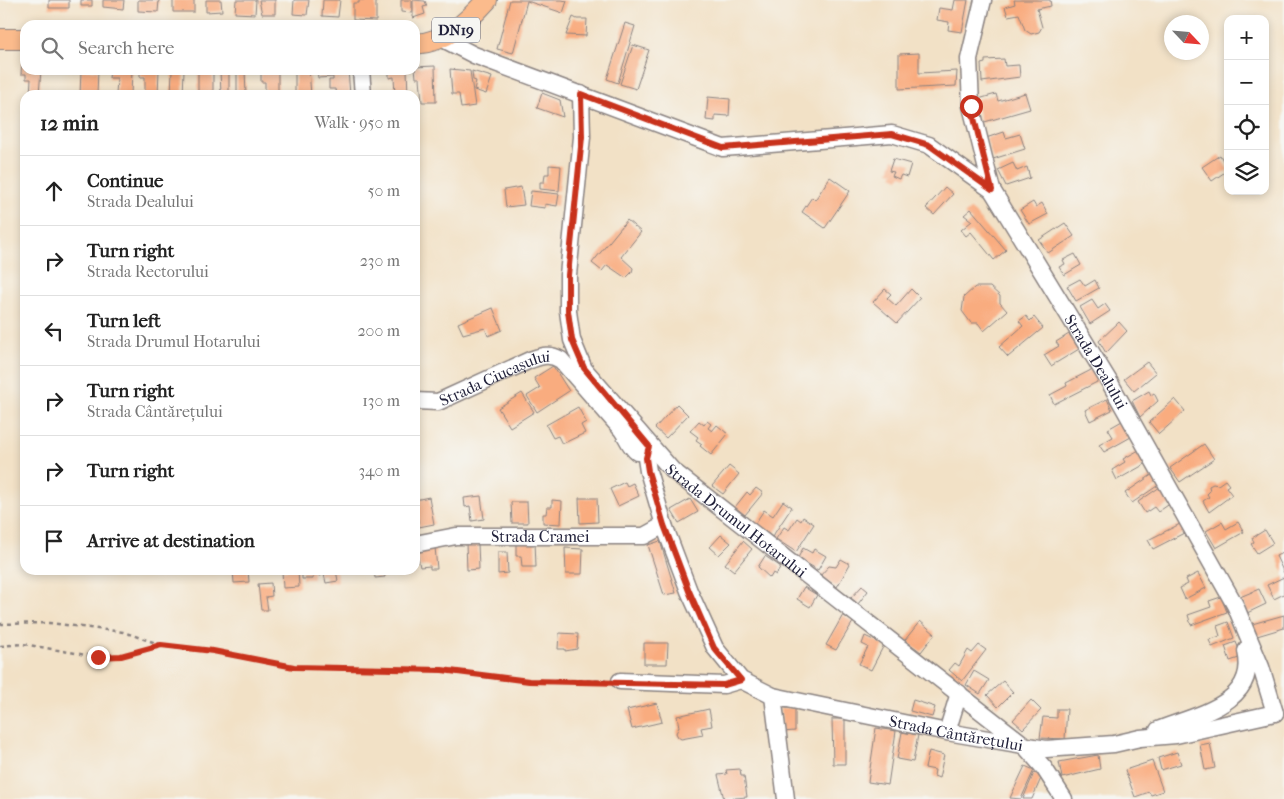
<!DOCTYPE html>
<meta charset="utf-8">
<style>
body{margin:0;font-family:"IM FELL French Canon",serif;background:#f2f2f2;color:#222}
.controls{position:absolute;right:15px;top:15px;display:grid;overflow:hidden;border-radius:10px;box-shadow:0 2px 8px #0003}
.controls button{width:45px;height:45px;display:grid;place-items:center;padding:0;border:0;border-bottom:1px solid #e0e0e0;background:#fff;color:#222;font:25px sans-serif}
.compass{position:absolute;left:1164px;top:15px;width:45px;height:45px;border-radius:50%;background:#fff;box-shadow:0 2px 8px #0003;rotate:116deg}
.stop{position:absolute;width:15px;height:15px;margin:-11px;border:4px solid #c8321e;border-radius:50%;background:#fff}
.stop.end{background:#c8321e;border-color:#fff;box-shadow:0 1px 5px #0008}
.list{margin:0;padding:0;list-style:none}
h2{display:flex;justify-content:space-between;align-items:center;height:65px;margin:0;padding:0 20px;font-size:21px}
h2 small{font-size:16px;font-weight:400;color:#767676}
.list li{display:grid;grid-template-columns:32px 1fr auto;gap:15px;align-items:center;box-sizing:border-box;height:70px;padding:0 20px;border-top:1px solid #e0e0e0}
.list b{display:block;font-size:19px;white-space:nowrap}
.list p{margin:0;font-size:16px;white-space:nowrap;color:#767676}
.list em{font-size:16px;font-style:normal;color:#767676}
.icon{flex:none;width:28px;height:28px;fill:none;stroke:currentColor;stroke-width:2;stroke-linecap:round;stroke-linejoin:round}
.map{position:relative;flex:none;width:1284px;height:799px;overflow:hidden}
.search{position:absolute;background:#fff;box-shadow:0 2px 8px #0003;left:20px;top:20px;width:400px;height:55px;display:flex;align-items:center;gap:12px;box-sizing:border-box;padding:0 18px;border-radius:15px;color:#767676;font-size:19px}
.panel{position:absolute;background:#fff;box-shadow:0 2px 8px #0003;left:20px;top:90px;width:400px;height:485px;border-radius:15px}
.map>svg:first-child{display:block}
.building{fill:#f9ac7f}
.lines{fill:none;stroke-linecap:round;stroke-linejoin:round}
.minor-casing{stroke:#8a8280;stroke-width:19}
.major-casing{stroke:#8a8280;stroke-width:22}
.path{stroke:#8a8280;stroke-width:2.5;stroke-dasharray:4 4;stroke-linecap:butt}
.minor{stroke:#fff;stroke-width:16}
.major{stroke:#fbbb8c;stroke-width:20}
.route{stroke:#c8321e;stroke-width:6}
.labels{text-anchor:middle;stroke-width:4;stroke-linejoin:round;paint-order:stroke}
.shield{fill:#f6f6f2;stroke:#626272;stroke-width:1}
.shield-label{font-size:15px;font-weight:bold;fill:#22223b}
.street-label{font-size:16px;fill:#22223b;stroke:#f6f6f2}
</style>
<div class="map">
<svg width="1284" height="799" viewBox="0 0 1284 799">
<rect width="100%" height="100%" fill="#f6f6f2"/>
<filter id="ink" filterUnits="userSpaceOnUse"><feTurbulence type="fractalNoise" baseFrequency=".02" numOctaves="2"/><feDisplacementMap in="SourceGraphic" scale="10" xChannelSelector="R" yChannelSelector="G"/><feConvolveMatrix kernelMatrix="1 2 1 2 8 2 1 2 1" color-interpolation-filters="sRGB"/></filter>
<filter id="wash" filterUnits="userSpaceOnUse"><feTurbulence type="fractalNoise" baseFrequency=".0096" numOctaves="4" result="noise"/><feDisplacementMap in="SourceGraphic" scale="20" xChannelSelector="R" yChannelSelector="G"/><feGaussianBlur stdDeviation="1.12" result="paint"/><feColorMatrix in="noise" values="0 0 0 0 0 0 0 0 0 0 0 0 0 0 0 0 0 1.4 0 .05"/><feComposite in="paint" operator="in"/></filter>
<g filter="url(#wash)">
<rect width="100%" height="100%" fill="#f2e1c6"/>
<g id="blocks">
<path class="building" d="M49,0H69V8H49Z
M81,0H92V6H81Z
M103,0H124L123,9L103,7Z
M138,0H159L158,12L138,11Z
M173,0H194V12H173Z
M206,0H221L222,11L206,12Z
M236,0H256L255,14L235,13Z
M259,0H275V14H262Z
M294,0H309L307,15L293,14Z
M323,0H340L338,17L322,16Z
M359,0H376V21L353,20V3H359Z
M401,0H412V13L401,12Z
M413,0L425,1L427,6L423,7L425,14L413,18Z
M510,0H562L567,1L563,13L527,1L513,53L497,49Z
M955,0H968L962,32L948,30L949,22L937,20L939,8L953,10Z
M1014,0H1050L1051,6L1037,9L1042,27L1039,32L1031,34L1025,30L1019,14L1008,16L1005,7L1015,4Z
M573,17L577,19H587L586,36L566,35Z
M625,23L635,26L618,83L607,79Z
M633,45L649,50L636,89L620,84Z
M919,53V73L957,71L956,86L899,89V54Z
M1004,59L1005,66L1019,65L1020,77L982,82L981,64L985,63V60Z
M22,60H25V70H41L39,95H30L31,79H26V74H21Z
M435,66L436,102H422L420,78H416L415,67Z
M450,69L470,71L475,106L461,108L459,94H452Z
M81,70H98L97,95H80Z
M110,70H132L131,95H116L117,78H109Z
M140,70H159L158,95H145V77H140Z
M172,70H184L183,95H171Z
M198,70H213V95H198Z
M220,70H229V95H221Z
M237,70H245L246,95H237Z
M261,70H278V95H261V92H265V82H261Z
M292,70H309L311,95H295V73Z
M317,70H348L350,95H336L335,89H329V80H333V77L318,78Z
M389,70H407L408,95H395L394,77L389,78Z
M472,71L492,77L486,94L474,90L476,81L473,80Z
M542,93L560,100L563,117L537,108Z
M1025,93L1030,109L981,123L975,100L996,94L998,101Z
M708,97L730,99L729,116L715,115V121L706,120Z
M1004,132L1006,138L1020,134L1025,149L993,159L986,138Z
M1220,155L1228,170L1212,181L1202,167Z
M893,159L911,164L907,177L901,175L899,179L892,176L894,172L889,171Z
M1013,163L1017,171L1027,167L1030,178L1006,186L998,170Z
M549,165L561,166L559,191L540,189V182H544L545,174H549Z
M830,177L850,191L825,228L802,212L812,197L815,200Z
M521,187L524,205L506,207L504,190Z
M945,187L953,194L934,215L926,208Z
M531,191L559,194L557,206L545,204V208L529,206Z
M1033,202L1036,207L1042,203L1048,214L1029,224L1020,210Z
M971,209L1006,250L994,260L971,232L966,236L961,230L972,221L964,215Z
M627,220L641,232L621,257L633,268L632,272L626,278L607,265L602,271L592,263Z
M1065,223L1074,236L1048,253L1039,240Z
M1075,254L1081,265L1064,275L1059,267L1065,264L1063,260Z
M1080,279L1085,286L1095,280L1099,288L1076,301L1067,286Z
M975,287H990L1000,296V303L1007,311L984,331L978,323H971L962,311L964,297Z
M885,289L891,294L887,298L896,306L911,289L920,298L897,323L873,302Z
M1092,300L1098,309L1105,304L1110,311L1090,324L1080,307Z
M493,308L502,330L488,336L485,328L463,334L458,323Z
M1026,316L1030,321L1034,317L1043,328L1008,357L999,347L1023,326L1019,321Z
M1119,322L1127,331L1106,353L1099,341Z
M1069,334L1079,349L1051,366L1044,355L1059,346L1056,342Z
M1147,362L1156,373L1134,391L1124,379Z
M553,366L569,391L537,412L527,396L540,388L534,378Z
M1093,369L1099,381L1054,404L1050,395L1067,386L1066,383Z
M1149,391L1151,395L1154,393L1158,401L1140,417L1132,401Z
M522,393L534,412L510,427L498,408Z
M1107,399L1112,410L1090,421L1085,410Z
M1175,399L1185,411L1159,434L1149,422Z
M677,404L688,415L666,438L655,428Z
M578,407L586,422L581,425L585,433L562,444L558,436L553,438L546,425Z
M699,421L704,425L707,421L711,424L708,428L712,431L717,425L728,434L711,455L700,446L702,444L696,440L698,437L690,431Z
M1122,421L1131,437L1104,452L1099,445L1113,437L1108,429Z
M1204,444L1214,459L1180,482L1170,468Z
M1139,450L1147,463L1117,480L1112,470L1125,462L1123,459Z
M729,466L739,474L723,494L712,486Z
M1153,474L1160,484L1132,503L1125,493Z
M1225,480L1229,485L1226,487L1232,495L1209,512L1203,501L1209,497L1207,494L1210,491L1209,486L1213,484L1218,485Z
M625,482L627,486L633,483L639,496L618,506L610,489Z
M1160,487L1171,503L1158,512L1154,507L1145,513L1138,502Z
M756,488L763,493L745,515L735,507L747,492L750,495Z
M481,496L484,519L472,521L470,506L465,507L464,498Z
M429,497L434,524L419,527L418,519H415V500Z
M579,498H597L598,522L580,523Z
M690,499L698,512L679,523L671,510Z
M552,500L562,501L561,524L543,523V514H546L547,507H552Z
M783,501L792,507L772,537L754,525L764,510L773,516Z
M511,502H527L528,523H512Z
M803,517L814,524L796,552L776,539L784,527L789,530L797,518L801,521Z
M1222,522L1226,529L1238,522L1244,532L1216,548L1206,531Z
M1182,523L1186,532L1153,549L1148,540Z
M1265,530L1273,543L1257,553L1251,544L1254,542L1252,538Z
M721,535L731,543L719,555L710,547Z
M535,541L536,567H522L521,556H516V542Z
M660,541L676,593L664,595L648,545Z
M743,541L752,549L734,571L725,564Z
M466,543H478L479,569L467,570Z
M435,547L437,569H430V566L420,567L416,549Z
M565,548L583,549L582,574H566Z
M803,548L812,553L814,549L826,556L818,570L798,558Z
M498,552H507L508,573L498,574Z
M1284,552V573L1276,556Z
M765,556L781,567L776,575L773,573L770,578L758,567Z
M841,559L850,564L837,587L819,577L829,566L836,567Z
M233,570H248L249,582L234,583Z
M282,570H298L299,587L283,588Z
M302,570H313V579H302Z
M318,570H336L338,581L326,583L324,574L319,576Z
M374,570H384L385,577L375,578Z
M1198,573L1206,588L1185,599L1180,588L1188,584L1186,579Z
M1284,577V594L1274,599L1267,585Z
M271,583L272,596L266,597L268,610H261L258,584Z
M862,586L868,591L858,604L851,598Z
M804,587L817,595L810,607L797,599Z
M1259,589L1266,604L1247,613L1240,597Z
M1221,597L1227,612L1191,625L1188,615L1211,607L1209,601Z
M843,615L853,622L836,650L826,645Z
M1284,615V628L1257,636L1252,624Z
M920,621L935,634L921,652L905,640Z
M1228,622L1234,638L1212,647L1209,640L1220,636L1217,626Z
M559,633L578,634L577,649L565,651V649H558Z
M865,636L884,645L871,670L859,664L868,647L862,644Z
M1236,642L1242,657L1230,661L1225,646Z
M644,643H668L667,664H644Z
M979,645L986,650L962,681L949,670L955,663L959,666L968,650L972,653Z
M974,671L989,680L980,694L966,685Z
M1003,681L1013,692L998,707L987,695Z
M913,700L935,707L932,717L910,711Z
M1031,700L1041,710L1023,729L1013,720Z
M657,703L662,722L632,729L627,710Z
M781,708H795V731L782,732Z
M709,709L712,726L701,728L703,735L681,739L678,737L676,733L679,727L677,716Z
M1057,709H1067L1065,739L1040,738L1043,717L1057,718Z
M832,719H845V764H833Z
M876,728L896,731L888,785L868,782Z
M902,732L918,735L913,762L897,759Z
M1210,743L1215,768L1205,770L1200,745Z
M929,751L944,755L939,778L934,776L935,770L925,768Z
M1177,752L1181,764L1161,770L1158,758Z
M1098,755L1100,769L1062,778L1059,762Z
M1152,761L1163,791L1151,795L1149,792L1135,797L1125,770Z
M1025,766L1034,770L1021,799L1010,798Z
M740,769L741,776H744L747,797L724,799L718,775L727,774L726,770Z
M1034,773L1042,776L1032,799H1023Z"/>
</g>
</g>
<g filter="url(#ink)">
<use href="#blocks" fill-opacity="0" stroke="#8a8280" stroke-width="1"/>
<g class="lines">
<defs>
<g id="minor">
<path id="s1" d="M983,0L969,59L971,106L992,190L1110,383L1235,605L1261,667L1275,713"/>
<path d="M441,38L474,55L723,148L892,134L929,145L992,190"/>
<path d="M361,70L363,95"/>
<path id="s2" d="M581,94L582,137L568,275V311L572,340L584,369L672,470L1023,744L1044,768L1064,799"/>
<path id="s3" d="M415,401L438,402L530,360C542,356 549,353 561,360C581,383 602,407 622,430C627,437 630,447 637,452L643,451L649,446"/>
<path id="s4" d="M649,446L646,458L648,471L664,525L689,591L715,648L741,680L773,696L947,732L1046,749L1114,744L1140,738L1176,735L1275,713"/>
<path id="s5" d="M415,544L456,536H644L664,525"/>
<path d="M620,681L724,685L741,680"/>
<path d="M773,696L786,799"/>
<path d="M1158,730C1195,715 1259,704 1246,651L1249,646"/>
<path d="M947,732L959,693"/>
</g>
<path id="major" d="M0,39H25
M415,44C447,42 467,22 487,0"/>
</defs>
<use href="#minor" class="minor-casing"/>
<use href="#major" class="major-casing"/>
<path class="path" d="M0,624L49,623L123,632L159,644
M0,646L23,644L98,657L121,656L161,645L213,651L294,667L442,670L529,681H606"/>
<use href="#minor" class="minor"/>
<use href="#major" class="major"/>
</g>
</g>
<g class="lines" filter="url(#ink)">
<path class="route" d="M98,657L121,656L161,645L213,651L294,667L442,670L529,681L724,685L741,680L714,648L689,591L664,525L648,471L646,458L649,446L584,368L572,340L568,311V275L582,137L581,94L723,148L892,134L929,145L992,190L971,106"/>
</g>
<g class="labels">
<rect class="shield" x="432" y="17.5" width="48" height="25" rx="4"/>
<g class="shield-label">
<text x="456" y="35">DN19</text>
</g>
<g class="street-label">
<text dy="6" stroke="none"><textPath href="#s1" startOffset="395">Strada Dealului</textPath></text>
<text dy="6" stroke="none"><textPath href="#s3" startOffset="85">Strada Ciucașului</textPath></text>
<text dy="6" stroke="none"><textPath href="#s2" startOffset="494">Strada Drumul Hotarului</textPath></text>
<text dy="6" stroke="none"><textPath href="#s5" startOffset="126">Strada Cramei</textPath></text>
<text dy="6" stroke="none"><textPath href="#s4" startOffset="479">Strada Cântărețului</textPath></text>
</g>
</g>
</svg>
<div class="controls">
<button>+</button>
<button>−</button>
<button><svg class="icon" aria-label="locate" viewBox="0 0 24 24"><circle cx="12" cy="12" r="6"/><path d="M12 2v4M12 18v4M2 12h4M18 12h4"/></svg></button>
<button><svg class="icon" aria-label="layers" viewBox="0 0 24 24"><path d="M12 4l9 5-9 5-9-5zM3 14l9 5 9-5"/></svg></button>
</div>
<svg class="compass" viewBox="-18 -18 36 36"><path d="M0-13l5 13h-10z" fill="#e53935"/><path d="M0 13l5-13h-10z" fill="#767676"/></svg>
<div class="stop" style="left:971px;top:106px"></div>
<div class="stop end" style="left:98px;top:657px"></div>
<div class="search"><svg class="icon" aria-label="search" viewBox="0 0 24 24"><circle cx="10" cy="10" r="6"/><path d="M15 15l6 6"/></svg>Search here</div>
<section class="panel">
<h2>12 min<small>Walk · 950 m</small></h2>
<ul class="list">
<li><svg class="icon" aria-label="ahead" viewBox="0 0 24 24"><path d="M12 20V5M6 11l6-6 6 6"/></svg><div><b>Continue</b><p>Strada Dealului</p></div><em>50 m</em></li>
<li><svg class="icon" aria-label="right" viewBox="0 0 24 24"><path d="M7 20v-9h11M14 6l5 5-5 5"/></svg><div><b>Turn right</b><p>Strada Rectorului</p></div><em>230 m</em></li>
<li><svg class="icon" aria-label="left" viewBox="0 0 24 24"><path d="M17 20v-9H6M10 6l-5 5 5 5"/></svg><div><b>Turn left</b><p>Strada Drumul Hotarului</p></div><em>200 m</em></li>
<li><svg class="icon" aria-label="right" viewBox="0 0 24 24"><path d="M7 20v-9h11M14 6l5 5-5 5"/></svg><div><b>Turn right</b><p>Strada Cântărețului</p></div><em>130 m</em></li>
<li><svg class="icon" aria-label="right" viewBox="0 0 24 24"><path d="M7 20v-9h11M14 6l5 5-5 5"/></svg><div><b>Turn right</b></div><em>340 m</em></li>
<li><svg class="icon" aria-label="arrive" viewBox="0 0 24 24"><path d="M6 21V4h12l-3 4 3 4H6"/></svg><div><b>Arrive at destination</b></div></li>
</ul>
</section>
</div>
